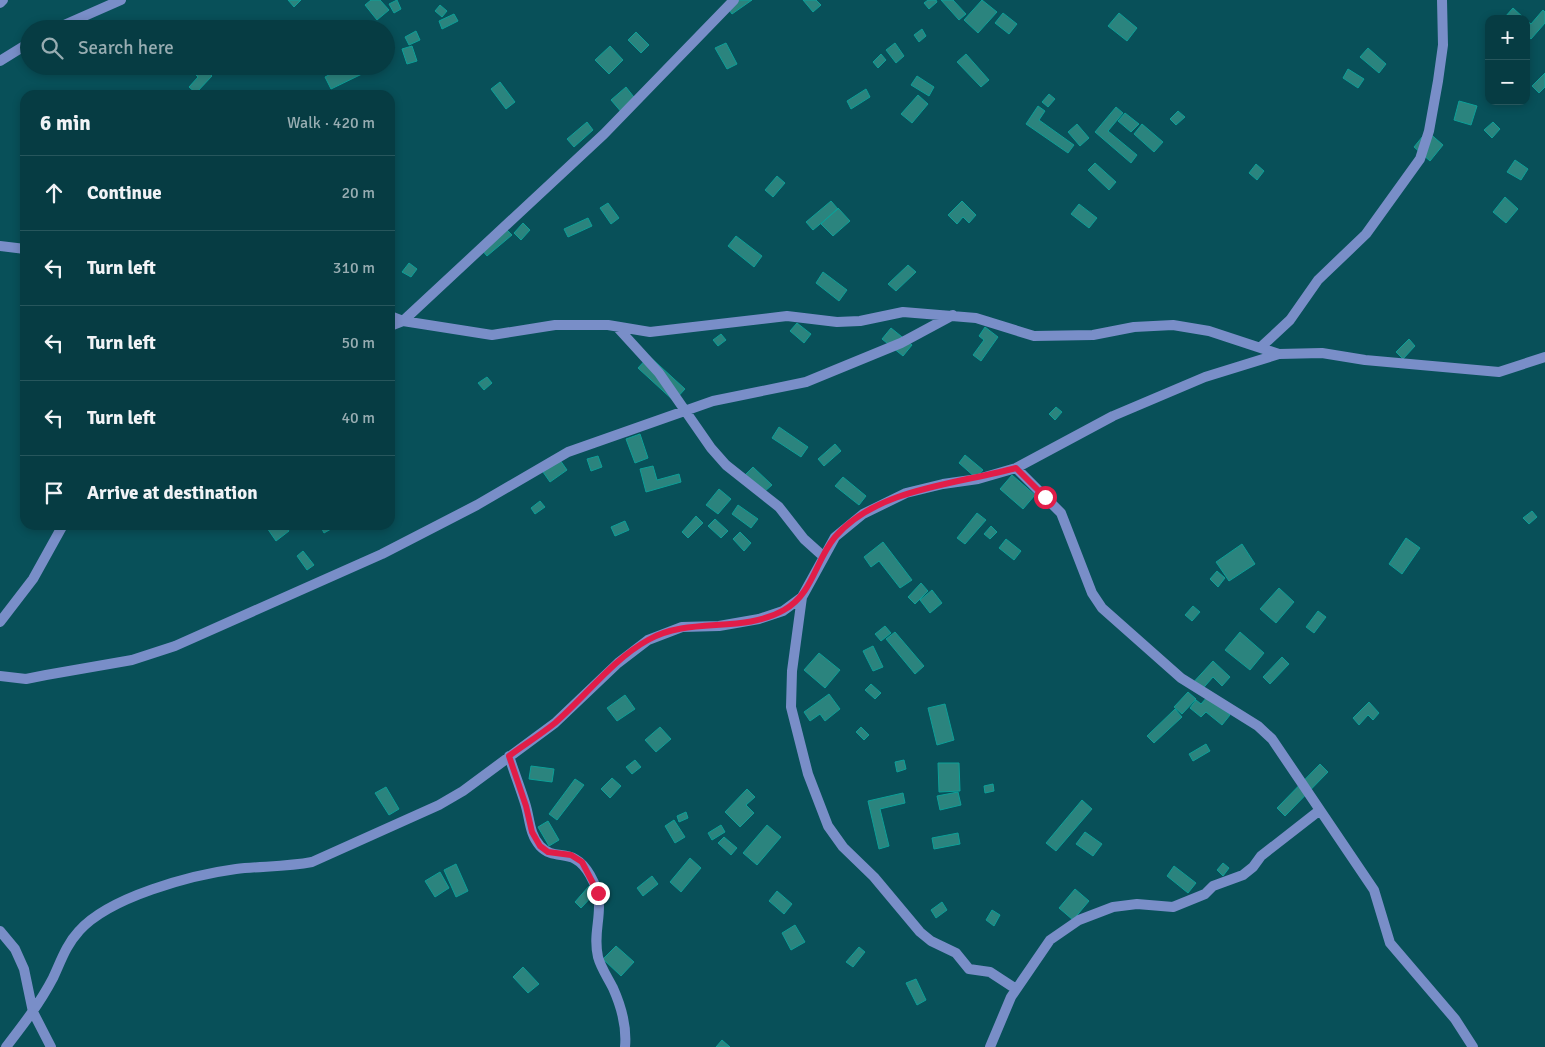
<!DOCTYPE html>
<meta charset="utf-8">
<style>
body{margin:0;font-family:Signika,sans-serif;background:#0f434a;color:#f1f3f6}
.controls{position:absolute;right:15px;top:15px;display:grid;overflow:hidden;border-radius:10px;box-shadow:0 2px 8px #0003}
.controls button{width:45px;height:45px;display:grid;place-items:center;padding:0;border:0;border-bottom:1px solid #27565c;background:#063c43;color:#f1f3f6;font:25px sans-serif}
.stop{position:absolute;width:15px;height:15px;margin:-11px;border:4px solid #e11d48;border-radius:50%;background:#fff}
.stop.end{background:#e11d48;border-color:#fff;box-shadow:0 1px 5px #0008}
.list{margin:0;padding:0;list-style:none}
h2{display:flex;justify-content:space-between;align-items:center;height:65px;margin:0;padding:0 20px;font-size:21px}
h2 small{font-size:16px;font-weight:400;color:#98adb2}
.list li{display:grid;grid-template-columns:32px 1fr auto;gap:15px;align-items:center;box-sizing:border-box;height:75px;padding:0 20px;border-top:1px solid #27565c}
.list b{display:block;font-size:19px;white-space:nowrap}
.list em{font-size:16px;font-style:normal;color:#98adb2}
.icon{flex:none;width:28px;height:28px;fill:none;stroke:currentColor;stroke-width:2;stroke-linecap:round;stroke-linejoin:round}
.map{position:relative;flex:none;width:1545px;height:1047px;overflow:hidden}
.search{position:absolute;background:#063c43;box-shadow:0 2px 8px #0003;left:20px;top:20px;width:375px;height:55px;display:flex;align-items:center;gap:12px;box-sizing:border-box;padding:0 18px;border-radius:28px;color:#98adb2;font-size:19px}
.panel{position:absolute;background:#063c43;box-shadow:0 2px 8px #0003;left:20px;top:90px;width:375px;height:440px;border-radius:15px}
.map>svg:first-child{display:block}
.building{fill:#2b847e;stroke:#0ca098}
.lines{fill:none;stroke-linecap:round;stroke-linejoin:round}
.street{stroke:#798ec8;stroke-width:10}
.route{stroke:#e11d48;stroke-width:6}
</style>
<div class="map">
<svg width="1545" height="1047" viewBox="0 0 1545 1047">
<rect width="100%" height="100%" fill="#085059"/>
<path class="building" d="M288,0H301L294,7Z
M371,0H380L389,10L377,20L365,5Z
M397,0L401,9L394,13L389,4Z
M738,0H752L732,14L727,7Z
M803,0H816L821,5L813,12Z
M928,0H936L937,2L929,9L924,3Z
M941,0H953L966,14L959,20Z
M982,0L997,12L978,33L964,20Z
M440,5L447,11L442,17L435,11Z
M1513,8L1525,19H1507L1505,17Z
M1543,10L1545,12V23L1531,39L1526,35V20L1531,24Z
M1003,13L1017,24L1009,34L995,23Z
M1119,13L1137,28L1127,41L1108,26Z
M454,14L458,21L442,29L439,21Z
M922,29L926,36L919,42L914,35Z
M416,31L420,40L409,45L405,37Z
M636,32L649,45L641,53L628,40Z
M726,43L737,64L727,69L715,48Z
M895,43L904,56L896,63L886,50Z
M412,46L417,61L407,64L402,49Z
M610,46L623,60L609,74L595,60Z
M1368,48L1386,64L1379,73L1360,57Z
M881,54L886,60L878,68L873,62Z
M966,54L989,80L981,87L957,62Z
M197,66H202L212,76L196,93L189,87L198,77L192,71Z
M346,66H360L364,73L331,89L325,77Z
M1348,69L1364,79L1358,88L1343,78Z
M1545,73V87L1539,93L1532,86Z
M917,76L934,87L929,96L911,85Z
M500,82L515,102L506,109L491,89Z
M626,87L637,101L623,114L611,100Z
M866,89L870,97L851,109L847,101Z
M1049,94L1055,99L1048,107L1042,102Z
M918,95L928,104L912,123L901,114Z
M1459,101L1477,106L1471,125L1454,120Z
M1038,106L1045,111L1039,120L1074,145L1068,153L1026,124Z
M1116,107L1123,113L1108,131L1137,155L1131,163L1095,132Z
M1178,111L1185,117L1176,125L1170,119Z
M1125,113L1139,124L1131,132L1118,121Z
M587,122L593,130L574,147L567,139Z
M1493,122L1500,129L1492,138L1484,130Z
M1077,124L1089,138L1080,146L1068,132Z
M1142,124L1163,142L1154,152L1134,134Z
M1427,131L1443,145L1430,161L1414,147Z
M1515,160L1528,169L1521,180L1507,172Z
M1095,163L1116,182L1109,190L1088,170Z
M1256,164L1264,171L1257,180L1249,173Z
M777,176L785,183L773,197L765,190Z
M1505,197L1518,209L1506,223L1493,212Z
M831,201L838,209L813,230L806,222Z
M962,201L976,215L969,223L963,217L957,224L948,215Z
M608,203L619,218L611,224L600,208Z
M1079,204L1097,218L1089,228L1071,214Z
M838,208L850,221L833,236L821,224Z
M588,218L592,226L568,237L564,229Z
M523,223L530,230L521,240L514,233Z
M506,229L512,235L487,256L481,249Z
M736,236L762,256L754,267L728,246Z
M409,263L417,269L411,277L402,272Z
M908,265L916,272L896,291L888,284Z
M823,272L847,290L839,301L816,283Z
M797,323L811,334L804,343L790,331Z
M985,327L998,337L981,361L973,355L984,340L979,336Z
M891,328L912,345L903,356L882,339Z
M721,334L726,340L718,346L713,340Z
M1409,339L1415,346L1403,359L1396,352Z
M649,356L685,389L674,401L638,368Z
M487,377L492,383L484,390L478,383Z
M1056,407L1062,412L1055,420L1049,414Z
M779,427L808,447L801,457L772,438Z
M640,434L648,458L635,463L626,439Z
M835,444L841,451L824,466L818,459Z
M965,455L983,470L976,478L959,463Z
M598,456L602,467L591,471L587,459Z
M560,460L567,470L550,482L543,472Z
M653,466L657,480L679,474L681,482L646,492L640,469Z
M753,467L772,485L764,492L745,475Z
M1012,475L1035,495L1023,509L1000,489Z
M843,477L866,496L859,505L835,486Z
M719,489L731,499L718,514L706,505Z
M540,501L545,507L535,514L531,508Z
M738,505L758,519L751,528L732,514Z
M1532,511L1537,517L1529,524L1523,518Z
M977,513L986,520L965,544L957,538Z
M696,516L703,523L688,538L682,532Z
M715,519L728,531L721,538L708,526Z
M625,521L629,530L615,536L611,527Z
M265,525H285L289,531L276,541Z
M320,525H338L324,533Z
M991,526L997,532L990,539L984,534Z
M740,532L751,543L744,551L733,539Z
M1406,538L1420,548L1402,574L1389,564Z
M1006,539L1021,551L1014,560L999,548Z
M883,542L912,580L900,588L879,561L871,567L864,557Z
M1242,544L1255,564L1229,581L1216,562Z
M303,551L314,565L307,570L297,556Z
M1217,571L1225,578L1218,587L1210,579Z
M921,583L928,591L915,604L908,597Z
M1279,588L1294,602L1276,623L1260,609Z
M932,590L942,603L930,613L920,600Z
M1193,606L1200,612L1192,621L1185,615Z
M1318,611L1326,617L1314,633L1306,627Z
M885,626L891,633L881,641L875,634Z
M895,632L924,666L915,674L886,639Z
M1240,632L1264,653L1250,670L1225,650Z
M873,646L883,667L873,671L863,651Z
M819,653L840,670L825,688L804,670Z
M1282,657L1289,664L1270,684L1263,677Z
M1213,661L1230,677L1222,686L1213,677L1198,694L1190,686Z
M871,684L881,693L875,699L865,690Z
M1188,692L1196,699L1182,714L1174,707Z
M829,694L840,709L825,721L820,714L810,721L804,712Z
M625,695L635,709L617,721L607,708Z
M1208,696L1230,715L1222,725L1206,712L1201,717L1190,708L1196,700L1201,704Z
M1369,702L1379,713L1373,720L1368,715L1359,725L1353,718Z
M945,704L954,740L937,745L928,708Z
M1175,709L1182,717L1154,743L1147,736Z
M660,727L671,739L656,752L645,740Z
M861,727L869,735L864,740L856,732Z
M1206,744L1210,751L1193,761L1189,754Z
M635,760L641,767L632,774L626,767Z
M904,760L906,769L897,772L895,762Z
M938,763H959L960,791L939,792Z
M1320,764L1328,772L1285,816L1277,808Z
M531,766L554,769L552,782L529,779Z
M612,778L621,786L610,798L601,789Z
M575,779L584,785L557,820L549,814Z
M993,784L994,791L985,793L984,786Z
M386,787L399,809L389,815L375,793Z
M747,789L755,797L746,805L754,813L740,827L725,812Z
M958,792L961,805L940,810L937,796Z
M903,793L905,803L880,809L889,846L879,849L868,801Z
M1082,800L1092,809L1056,851L1046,843Z
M686,812L688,818L679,822L677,816Z
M674,820L685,837L675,843L665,826Z
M548,821L559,840L549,846L538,827Z
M721,825L725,832L712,840L708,833Z
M767,825L781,837L757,865L743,853Z
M1085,832L1102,844L1093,856L1076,844Z
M958,833L960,844L934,849L932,838Z
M724,837L737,848L731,855L718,843Z
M690,858L701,868L681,892L670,882Z
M1223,863L1229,868L1223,876L1217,870Z
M456,864L468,891L456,897L444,870Z
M1174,866L1196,883L1188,893L1167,876Z
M440,872L449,888L435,897L425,881Z
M652,876L658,884L643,896L637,888Z
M589,886L596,892L581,908L575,902Z
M1075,889L1089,901L1073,920L1059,908Z
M777,891L792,904L784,914L769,901Z
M942,902L947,910L936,918L931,910Z
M992,910L1000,915L994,926L986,920Z
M795,925L805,942L791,950L782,933Z
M616,946L634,962L621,976L603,959Z
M859,947L865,952L853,967L846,962Z
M523,967L539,984L528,993L513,977Z
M916,979L926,1000L917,1005L906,983Z
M722,1040L730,1047H716Z"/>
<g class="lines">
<path class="street" d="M0,3L3,0
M55,29L121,0
M0,61L29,43
M0,246L25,249
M390,316L403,321L604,134L734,0
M390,326L403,321L492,335L555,325H608L650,332L787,316L837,322L860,321L903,312L976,318L1034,336L1093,335L1134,327L1173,325L1209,331L1279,354
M617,327L659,373L711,448L726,465L779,507L804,539L824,557
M1261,347L1290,320L1318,280L1366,234L1420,159L1429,131L1438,81L1443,45L1442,0
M1016,468L1061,513L1092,593L1102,608L1181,678L1258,726L1272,739L1374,890L1390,943L1455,1019L1473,1047
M802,597L792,671L791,707L808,774L828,826L843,847L874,877L920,932L931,941L956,953L969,969L990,972L1016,989
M0,622L33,579L63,525
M0,676L26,679L46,675L132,660L175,646L382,554L477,505L568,452L713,401L806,382L901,343L953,315
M509,756C514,772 520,787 525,803C530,818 529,834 540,846C556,863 573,845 590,875C609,908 591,926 598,957C601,968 608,978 613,988C622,1008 627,1026 625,1047
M0,931L15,949L24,969L33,1012L51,1047
M6,1047C23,1025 40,1003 53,978C61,961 66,945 79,931C109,897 191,875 236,869C261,866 286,867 312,862L439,805L463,791L555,723L618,663L648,640L682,627L719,626L759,619L783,611L802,597L835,537L863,514L906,493L943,484L978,479L1016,468L1113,416L1205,377L1279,354L1322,353L1365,360L1499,372L1545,357
M990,1047L1011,997L1050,940L1079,920L1113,907L1137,904L1173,907L1205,894L1213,886L1243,875L1253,867L1261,856L1320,810"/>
</g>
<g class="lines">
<path class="route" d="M598,893L582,862L571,855L548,852L540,846L532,832L526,806L509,756C524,745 540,735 555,723C586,696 612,660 648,640C690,616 742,634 784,610C813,594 815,561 835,537C877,488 958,484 1016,468L1045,497"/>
</g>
</svg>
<div class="controls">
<button>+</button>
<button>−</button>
</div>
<div class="stop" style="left:1045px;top:497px"></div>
<div class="stop end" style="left:598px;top:893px"></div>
<div class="search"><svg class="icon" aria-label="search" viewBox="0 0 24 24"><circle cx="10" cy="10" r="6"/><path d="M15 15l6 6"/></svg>Search here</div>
<section class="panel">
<h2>6 min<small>Walk · 420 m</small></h2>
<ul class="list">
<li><svg class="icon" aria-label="ahead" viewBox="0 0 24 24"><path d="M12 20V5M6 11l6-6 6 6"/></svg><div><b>Continue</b></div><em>20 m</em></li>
<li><svg class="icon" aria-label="left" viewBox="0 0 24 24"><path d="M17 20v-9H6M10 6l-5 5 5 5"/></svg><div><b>Turn left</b></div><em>310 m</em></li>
<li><svg class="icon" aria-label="left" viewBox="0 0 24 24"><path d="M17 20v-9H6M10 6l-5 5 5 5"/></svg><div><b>Turn left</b></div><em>50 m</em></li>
<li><svg class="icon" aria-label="left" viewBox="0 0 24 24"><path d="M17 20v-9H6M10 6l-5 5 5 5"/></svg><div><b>Turn left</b></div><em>40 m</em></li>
<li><svg class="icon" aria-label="arrive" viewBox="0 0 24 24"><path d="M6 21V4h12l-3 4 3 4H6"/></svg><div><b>Arrive at destination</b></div></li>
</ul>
</section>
</div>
